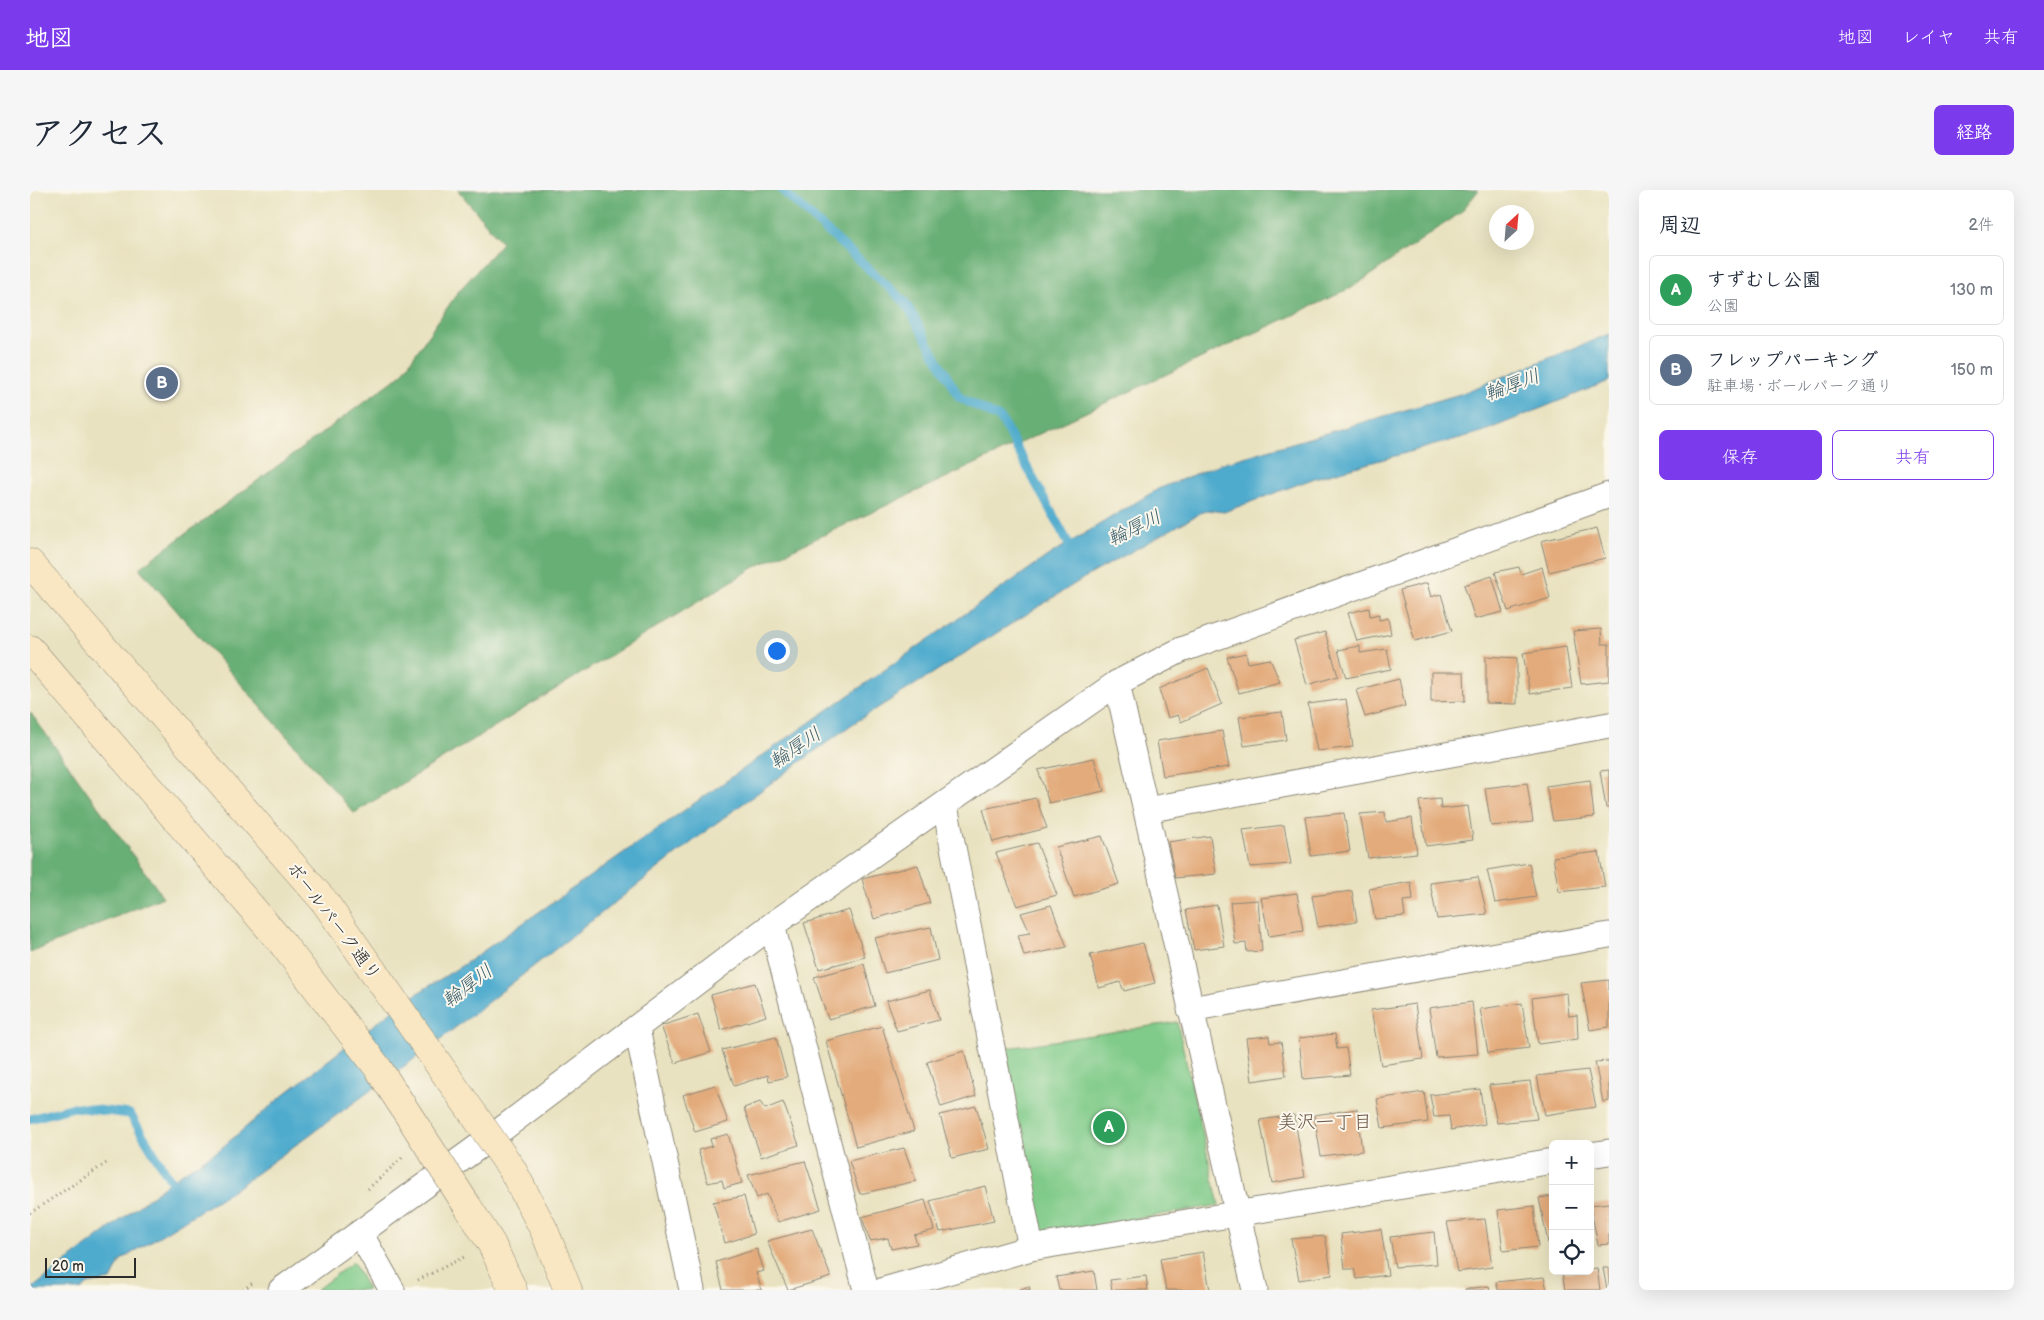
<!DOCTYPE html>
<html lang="ja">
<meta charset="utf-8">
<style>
body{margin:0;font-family:"Balsamiq Sans","Klee One",sans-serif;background:#f6f6f7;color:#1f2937}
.controls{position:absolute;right:15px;bottom:15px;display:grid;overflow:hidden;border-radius:8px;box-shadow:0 5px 20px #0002}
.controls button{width:45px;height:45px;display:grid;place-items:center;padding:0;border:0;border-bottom:1px solid #e0e1e3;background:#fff;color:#1f2937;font:25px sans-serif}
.compass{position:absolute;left:1459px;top:15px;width:45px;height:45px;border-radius:50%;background:#fff;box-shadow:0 5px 20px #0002;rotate:26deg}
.scale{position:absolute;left:15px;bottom:12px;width:91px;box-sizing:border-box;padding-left:5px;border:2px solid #2b2b2b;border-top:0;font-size:14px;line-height:18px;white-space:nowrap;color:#2b2b2b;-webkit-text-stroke:4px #fbf7ec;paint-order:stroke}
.you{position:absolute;left:746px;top:460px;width:18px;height:18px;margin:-12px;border:4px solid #fff;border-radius:50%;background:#1a73e8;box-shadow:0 0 0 8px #1a73e833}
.badge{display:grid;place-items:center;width:32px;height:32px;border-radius:50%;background:#7c3aed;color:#fff;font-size:16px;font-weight:700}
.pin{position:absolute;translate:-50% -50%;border:2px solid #fff;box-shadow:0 1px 5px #0006}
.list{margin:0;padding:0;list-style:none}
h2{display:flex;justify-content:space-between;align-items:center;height:65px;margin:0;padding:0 20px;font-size:21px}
h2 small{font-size:16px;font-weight:400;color:#747a83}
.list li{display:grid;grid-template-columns:32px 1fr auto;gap:15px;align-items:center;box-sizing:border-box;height:70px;margin:0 10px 10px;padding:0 10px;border:1px solid #e0e1e3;border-radius:8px}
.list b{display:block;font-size:19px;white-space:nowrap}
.list p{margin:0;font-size:16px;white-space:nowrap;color:#747a83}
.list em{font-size:16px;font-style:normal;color:#747a83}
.actions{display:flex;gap:10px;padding:15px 20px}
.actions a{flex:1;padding:11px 0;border:1px solid #7c3aed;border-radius:8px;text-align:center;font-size:18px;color:#7c3aed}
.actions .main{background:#7c3aed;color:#fff}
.icon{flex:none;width:28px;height:28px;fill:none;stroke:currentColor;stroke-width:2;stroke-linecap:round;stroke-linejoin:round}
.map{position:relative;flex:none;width:1579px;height:1100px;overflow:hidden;border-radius:8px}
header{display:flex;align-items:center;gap:30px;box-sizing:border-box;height:70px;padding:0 25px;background:#7c3aed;color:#fff}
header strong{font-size:24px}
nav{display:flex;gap:28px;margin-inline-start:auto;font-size:18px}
.intro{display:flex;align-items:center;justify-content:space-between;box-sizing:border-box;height:120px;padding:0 30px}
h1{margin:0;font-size:35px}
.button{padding:12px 22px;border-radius:8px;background:#7c3aed;color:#fff;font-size:18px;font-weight:700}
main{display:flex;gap:30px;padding:0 30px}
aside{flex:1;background:#fff;border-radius:8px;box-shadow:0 5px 20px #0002}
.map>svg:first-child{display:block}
.green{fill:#80cb89;stroke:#567b5a}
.forest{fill:#68af75;stroke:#4a6d50}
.water{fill:#4fabcd;stroke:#3d6b7c}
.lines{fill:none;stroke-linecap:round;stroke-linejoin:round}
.stream{stroke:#4fabcd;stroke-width:9}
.building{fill:#e3ab7b}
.street-casing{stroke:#8a8676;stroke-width:27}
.secondary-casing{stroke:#8a8676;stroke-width:29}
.path{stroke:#8a8676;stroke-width:3;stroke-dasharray:1 4;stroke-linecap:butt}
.street{stroke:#fff;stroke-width:25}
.secondary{stroke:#f9e7c3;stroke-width:28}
.secondary-bridge-casing{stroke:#8a8676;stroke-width:29;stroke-linecap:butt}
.secondary-bridge{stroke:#f9e7c3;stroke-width:28}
.labels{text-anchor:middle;stroke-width:4;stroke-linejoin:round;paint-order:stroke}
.street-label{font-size:18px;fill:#2b2b2b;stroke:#fbf7ec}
.water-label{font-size:19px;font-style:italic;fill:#395e6c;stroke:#fbf7ec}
.neighbourhood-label{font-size:19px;fill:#6b5847;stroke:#fbf7ec}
</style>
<header>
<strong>地図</strong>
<nav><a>地図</a><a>レイヤ</a><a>共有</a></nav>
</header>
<div class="intro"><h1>アクセス</h1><a class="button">経路</a></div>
<main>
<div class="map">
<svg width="1579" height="1100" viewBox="0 0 1579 1100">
<rect width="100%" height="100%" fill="#fbf7ec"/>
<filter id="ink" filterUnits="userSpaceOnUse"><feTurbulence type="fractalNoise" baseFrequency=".02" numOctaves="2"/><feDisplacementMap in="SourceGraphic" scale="10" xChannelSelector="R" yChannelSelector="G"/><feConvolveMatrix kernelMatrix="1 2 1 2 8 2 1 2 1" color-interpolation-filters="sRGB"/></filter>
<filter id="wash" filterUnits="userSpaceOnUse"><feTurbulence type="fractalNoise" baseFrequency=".0096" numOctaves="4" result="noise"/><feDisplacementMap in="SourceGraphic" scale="20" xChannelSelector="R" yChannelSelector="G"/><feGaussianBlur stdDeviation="1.12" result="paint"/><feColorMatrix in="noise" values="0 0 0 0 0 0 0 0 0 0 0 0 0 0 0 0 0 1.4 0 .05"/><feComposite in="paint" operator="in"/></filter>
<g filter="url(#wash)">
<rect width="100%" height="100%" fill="#e9e2c0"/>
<path class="green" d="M1147,832L1189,1015L1009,1045L971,859Z
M323,1072L338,1100H286Z"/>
<path class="forest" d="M428,0H1449L1430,23L1323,97L723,378L324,623L109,378L371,185L428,102L472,53Z
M0,522L133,707L0,763Z"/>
<path class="water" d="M1579,144V191L1452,242L1285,288L1194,322L1176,320L1054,388L821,535L685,634L402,856L205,999L91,1070L81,1090L58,1094L51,1100H0L146,987L189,960L256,903L372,813L436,773L1019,365L1128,299L1190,274L1430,204Z"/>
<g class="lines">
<path class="stream" d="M752,0L875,112L929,207L971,229L1043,362
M0,929L44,917L100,924L147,1001"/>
</g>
<g id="blocks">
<path class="building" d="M1567,338L1575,368L1519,382L1511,351Z
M1489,377L1491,384L1512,377L1520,408L1478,421L1465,382Z
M1462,386L1473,422L1445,429L1434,395Z
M1397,393L1401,407L1411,404L1422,441L1385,451L1370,400Z
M1339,418L1340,426L1349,424V430L1358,428L1361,444L1327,451L1318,423Z
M1571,439L1572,454H1579V491L1551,494L1543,441Z
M1295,442L1308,486L1277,495L1264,450Z
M1330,456V463L1357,459L1361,479L1316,488L1308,460Z
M1536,457L1542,498L1500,504L1493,463Z
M1216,463L1218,473L1240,469L1250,492L1209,503L1197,467Z
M1456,466L1487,468V514L1456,513Z
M1178,478L1192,514L1151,532L1148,525L1138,528L1129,499Z
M1401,482H1434L1435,511L1401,512Z
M1369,489L1375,516L1335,527L1326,500Z
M1316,509L1323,557L1287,561L1278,514Z
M1252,522L1256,550L1214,556L1209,527Z
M1192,541L1199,577L1133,586L1127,551Z
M1064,568L1074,601L1019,613L1008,580Z
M1579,580V618H1576L1570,581Z
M1560,590L1564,627L1523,631L1516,596Z
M1497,593L1503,632L1461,636L1455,598Z
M1006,608L1017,638L963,652L953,619Z
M1410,609L1411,619L1438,616L1443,650L1396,656L1389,611Z
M1355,622L1356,632L1382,628L1387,663L1338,668L1330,624Z
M1314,623L1320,661L1281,666L1275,627Z
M1254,635L1261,674L1220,677L1213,640Z
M1072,646L1089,694L1044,707L1026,657Z
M1180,646L1186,684L1145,688L1138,652Z
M1007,653L1027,705L987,716L966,663Z
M1569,662L1575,697L1529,702L1523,667Z
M1499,673L1506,707L1465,713L1457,680Z
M888,675L900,713L844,729L832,689Z
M1448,687L1457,724L1407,729L1400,693Z
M1381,692L1383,710L1373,711L1375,726L1345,729L1339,699Z
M1322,701L1327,731L1288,737L1282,706Z
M1267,703L1273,741L1239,746L1231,708Z
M1228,710L1232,761L1217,762L1216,753L1205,754L1200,712Z
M1021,715L1037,757L994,766L988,745L1000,743L991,723Z
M1187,715L1194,756L1164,760L1156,720Z
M819,720L835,767L789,779L774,733Z
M901,737L908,770L855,783L844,748Z
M1113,753L1125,793L1094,801L1090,792L1069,798L1060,765Z
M834,774L845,816L798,829L784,787Z
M1579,790V837L1560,840L1551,793Z
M725,793L736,826L691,840L681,805Z
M900,800L909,830L867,841L856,811Z
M1537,803L1539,826L1547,825L1548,849L1508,854L1502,808Z
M1442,812L1448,864L1406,867L1399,818Z
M1492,813L1499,858L1458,863L1450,819Z
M1385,814L1393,869L1351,875L1341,820Z
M668,824L681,862L645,873L631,836Z
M852,836L884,941L826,957L796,851Z
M1305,844L1307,859L1316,858L1320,885L1273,889L1269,848Z
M1239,846L1240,853L1251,852L1256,886L1222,891L1216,848Z
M746,847L757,887L739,891L738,885L704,896L692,860Z
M934,861L946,906L911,917L897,872Z
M1579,871V911L1573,912L1565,872Z
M1558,880L1566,917L1515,925L1507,886Z
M1500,891L1507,929L1467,933L1459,895Z
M685,895L698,932L665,942L653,905Z
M1450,899L1455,934L1421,940L1419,926L1404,927L1400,905Z
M1394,902L1398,932L1352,938L1347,909Z
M730,912L735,919L753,912L769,955L731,967L714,918Z
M946,916L959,959L922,968L910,925Z
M1327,919L1332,961L1291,966L1284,925Z
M1264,925L1275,987L1242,993L1230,930Z
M698,944L712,993L694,998L692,990L678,993L668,960L682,956L680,949Z
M874,958L886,991L830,1004L819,971Z
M775,971L791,1019L748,1032L737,1004L727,1008L718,985Z
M955,996L964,1031L910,1042L900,1011Z
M714,1006L724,1044L695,1053L683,1012Z
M1523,1006V1052L1518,1053L1509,1008Z
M895,1010L904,1040L884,1045L887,1054L861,1059L858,1048L840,1051L832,1027Z
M1579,1013V1054L1568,1055L1560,1015Z
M1504,1016L1508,1057L1473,1061L1468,1020Z
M1455,1029L1462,1077L1427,1082L1417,1032Z
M782,1039L801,1087L758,1100L737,1051Z
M1351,1039L1358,1085L1327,1089L1324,1079H1315L1311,1044Z
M1404,1042L1407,1074L1365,1077L1360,1047Z
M1295,1046L1302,1085L1269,1090L1261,1049Z
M727,1059L734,1081L726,1083L732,1100H693L686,1072Z
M1173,1062L1180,1100H1136L1130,1069Z
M1567,1078L1570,1100H1535L1532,1082L1560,1081V1079Z
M1573,1078H1579V1100H1577Z
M1064,1081L1067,1100H1029L1026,1087Z
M1116,1086L1118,1100H1082L1080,1090Z
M1514,1087L1517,1100H1468L1466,1092Z
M999,1096L1000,1100H988Z
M1459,1096L1460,1100H1435V1099Z"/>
</g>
</g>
<g filter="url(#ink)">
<use href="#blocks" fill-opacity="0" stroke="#8a8676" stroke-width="1"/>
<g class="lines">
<defs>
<path id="street" d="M1087,493L1225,1100
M915,616L1001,1058
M1116,620L1579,535
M742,735L836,1100
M1160,819L1579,745
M607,839L662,1100
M1560,965L1579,962
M330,1043L362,1100
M251,1100L463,946L742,735L1087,493L1151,460L1579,305
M854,1100L1001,1058L1523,971"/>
<path id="secondary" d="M0,373L294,711
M0,459L252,753
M482,979L514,1040L538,1100
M438,1017L461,1053L483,1100"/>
</defs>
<use href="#street" class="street-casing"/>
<use href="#secondary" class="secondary-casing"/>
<path class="path" d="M338,999L372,968
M0,1023L78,972
M388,1090L436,1066
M213,1100L225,1091"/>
<use href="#street" class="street"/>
<use href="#secondary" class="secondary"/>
<defs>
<path id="secondary-bridge" d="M294,711L482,979
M252,753L348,878L438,1017"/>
</defs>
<use href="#secondary-bridge" class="secondary-bridge-casing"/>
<use href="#secondary-bridge" class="secondary-bridge"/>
</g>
</g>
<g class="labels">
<g class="street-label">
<text transform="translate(304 731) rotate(53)" y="6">ボールパーク通り</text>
</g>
<g class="water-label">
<text transform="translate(1482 194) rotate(-20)" y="7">輪厚川</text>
<text transform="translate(1104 337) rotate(-26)" y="7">輪厚川</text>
<text transform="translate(765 557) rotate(-34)" y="7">輪厚川</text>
<text transform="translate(437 795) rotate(-37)" y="7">輪厚川</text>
</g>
<g class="neighbourhood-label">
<text x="1295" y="938">美沢一丁目</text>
</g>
</g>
</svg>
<div class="controls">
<button>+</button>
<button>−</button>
<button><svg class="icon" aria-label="locate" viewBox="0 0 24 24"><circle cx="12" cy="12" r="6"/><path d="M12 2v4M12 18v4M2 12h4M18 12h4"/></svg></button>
</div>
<svg class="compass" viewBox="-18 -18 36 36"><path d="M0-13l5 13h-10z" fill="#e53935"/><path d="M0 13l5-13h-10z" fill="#747a83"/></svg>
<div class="scale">20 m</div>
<div class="you"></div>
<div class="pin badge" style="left:1079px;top:937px;background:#2e9e5b">A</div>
<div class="pin badge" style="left:132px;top:193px;background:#5c6f8a">B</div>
</div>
<aside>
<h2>周辺<small>2件</small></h2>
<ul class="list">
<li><span class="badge" style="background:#2e9e5b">A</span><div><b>すずむし公園</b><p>公園</p></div><em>130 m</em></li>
<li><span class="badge" style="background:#5c6f8a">B</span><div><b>フレップパーキング</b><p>駐車場 · ボールパーク通り</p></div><em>150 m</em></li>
</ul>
<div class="actions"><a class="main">保存</a><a>共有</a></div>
</aside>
</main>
